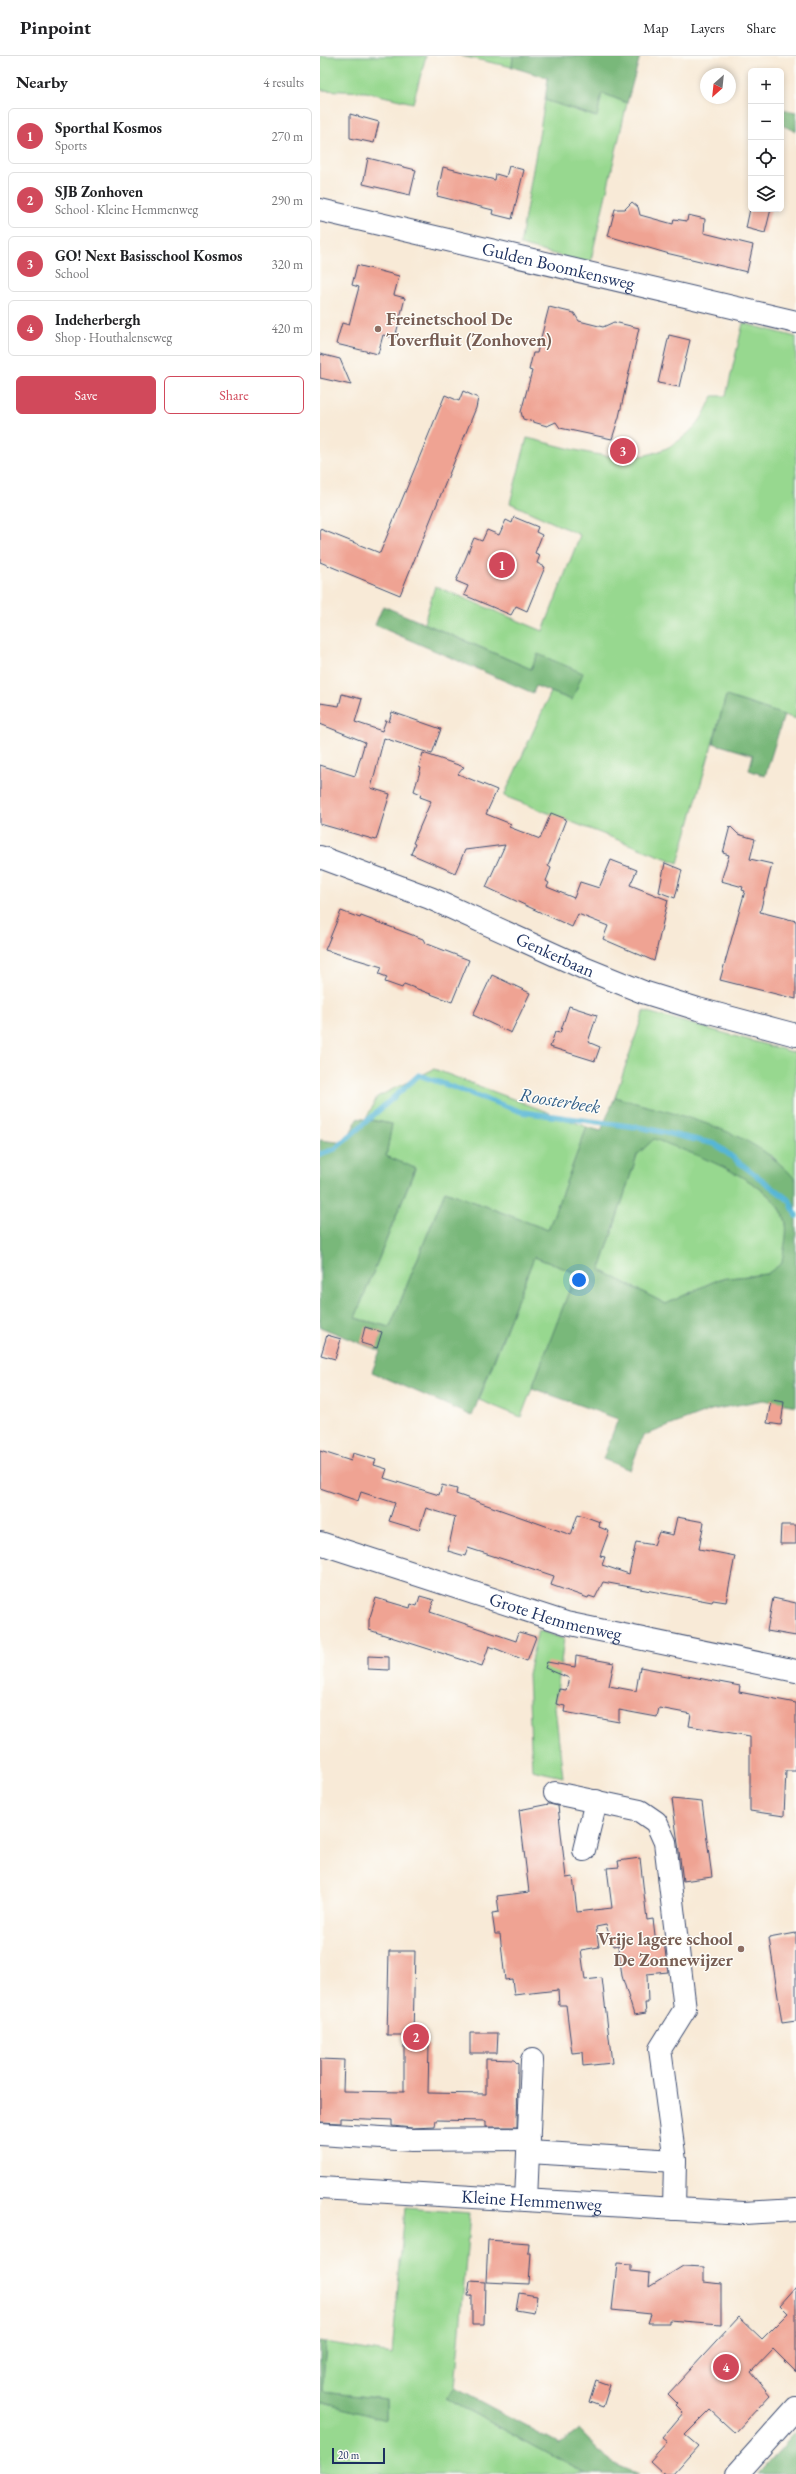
<!DOCTYPE html>
<meta charset="utf-8">
<style>
body{margin:0;font-family:"EB Garamond",serif;background:#f6f6f6;color:#202124}
.controls{position:absolute;right:12px;top:12px;display:grid;overflow:hidden;border-radius:6px;box-shadow:0 2px 6px #0003}
.controls button{width:36px;height:36px;display:grid;place-items:center;padding:0;border:0;border-bottom:1px solid #e0e0e0;background:#fff;color:#202124;font:20px sans-serif}
.compass{position:absolute;left:380px;top:12px;width:36px;height:36px;border-radius:50%;background:#fff;box-shadow:0 2px 6px #0003;rotate:207deg}
.scale{position:absolute;left:12px;bottom:10px;width:53px;box-sizing:border-box;padding-left:4px;border:2px solid #1b2f5e;border-top:0;font-size:11px;line-height:14px;white-space:nowrap;color:#1b2f5e;-webkit-text-stroke:3px #fdfcf7;paint-order:stroke}
.you{position:absolute;left:259px;top:1224px;width:14px;height:14px;margin:-10px;border:3px solid #fff;border-radius:50%;background:#1a73e8;box-shadow:0 0 0 6px #1a73e833}
.badge{display:grid;place-items:center;width:26px;height:26px;border-radius:50%;background:#d1495b;color:#fff;font-size:13px;font-weight:700}
.pin{position:absolute;translate:-50% -50%;border:2px solid #fff;box-shadow:0 1px 4px #0006}
.list{margin:0;padding:0;list-style:none}
h2{display:flex;justify-content:space-between;align-items:center;height:52px;margin:0;padding:0 16px;font-size:17px}
h2 small{font-size:13px;font-weight:400;color:#757577}
.list li{display:grid;grid-template-columns:26px 1fr auto;gap:12px;align-items:center;box-sizing:border-box;height:56px;margin:0 8px 8px;padding:0 8px;border:1px solid #e0e0e0;border-radius:6px}
.list b{display:block;font-size:15px;white-space:nowrap}
.list p{margin:0;font-size:13px;white-space:nowrap;color:#757577}
.list em{font-size:13px;font-style:normal;color:#757577}
.actions{display:flex;gap:8px;padding:12px 16px}
.actions a{flex:1;padding:9px 0;border:1px solid #d1495b;border-radius:6px;text-align:center;font-size:14px;color:#d1495b}
.actions .main{background:#d1495b;color:#fff}
.icon{flex:none;width:22px;height:22px;fill:none;stroke:currentColor;stroke-width:2;stroke-linecap:round;stroke-linejoin:round}
.map{position:relative;flex:none;width:476px;height:2418px;overflow:hidden}
header{display:flex;align-items:center;gap:24px;box-sizing:border-box;height:56px;padding:0 20px;background:#fff;border-bottom:1px solid #e0e0e0}
header strong{font-size:19px}
nav{display:flex;gap:22px;margin-inline-start:auto;font-size:14px}
main{display:flex}
aside{flex:1;background:#fff}
.map>svg:first-child{display:block}
.green{fill:#97d88f;stroke:#598476}
.forest{fill:#79b87a;stroke:#4a746c;fill-rule:evenodd}
.lines{fill:none;stroke-linecap:round;stroke-linejoin:round}
.stream{stroke:#57b6d6;stroke-width:5.5}
.building{fill:#efa393}
.minor-casing{stroke:#3c4b70;stroke-width:24}
.minor{stroke:#fff;stroke-width:22}
.education-dot{fill:#8d6e63;stroke:#fdfcf7;stroke-width:1.5}
.labels{text-anchor:middle;stroke-width:3;stroke-linejoin:round;paint-order:stroke}
.street-label{font-size:18px;fill:#1b2f5e;stroke:#fdfcf7}
.education-label{font-size:18px;font-weight:bold;fill:#785e54;stroke:#fdfcf7;text-anchor:start}
.water-label{font-size:19px;font-style:italic;fill:#305e88;stroke:#fdfcf7}
</style>
<header>
<strong>Pinpoint</strong>
<nav><a>Map</a><a>Layers</a><a>Share</a></nav>
</header>
<main>
<aside>
<h2>Nearby<small>4 results</small></h2>
<ul class="list">
<li><span class="badge">1</span><div><b>Sporthal Kosmos</b><p>Sports</p></div><em>270 m</em></li>
<li><span class="badge">2</span><div><b>SJB Zonhoven</b><p>School · Kleine Hemmenweg</p></div><em>290 m</em></li>
<li><span class="badge">3</span><div><b>GO! Next Basisschool Kosmos</b><p>School</p></div><em>320 m</em></li>
<li><span class="badge">4</span><div><b>Indeherbergh</b><p>Shop · Houthalenseweg</p></div><em>420 m</em></li>
</ul>
<div class="actions"><a class="main">Save</a><a>Share</a></div>
</aside>
<div class="map">
<svg width="476" height="2418" viewBox="0 0 476 2418">
<rect width="100%" height="100%" fill="#fdfcf7"/>
<filter id="ink" filterUnits="userSpaceOnUse"><feTurbulence type="fractalNoise" baseFrequency=".025" numOctaves="2"/><feDisplacementMap in="SourceGraphic" scale="8" xChannelSelector="R" yChannelSelector="G"/><feConvolveMatrix kernelMatrix="1 2 1 2 8 2 1 2 1" color-interpolation-filters="sRGB"/></filter>
<filter id="wash" filterUnits="userSpaceOnUse"><feTurbulence type="fractalNoise" baseFrequency=".012" numOctaves="4" result="noise"/><feDisplacementMap in="SourceGraphic" scale="16" xChannelSelector="R" yChannelSelector="G"/><feGaussianBlur stdDeviation="0.9" result="paint"/><feColorMatrix in="noise" values="0 0 0 0 0 0 0 0 0 0 0 0 0 0 0 0 0 1.4 0 .05"/><feComposite in="paint" operator="in"/></filter>
<g filter="url(#wash)">
<rect width="100%" height="100%" fill="#f8ead7"/>
<path class="green" d="M0,0H106L93,47L46,36L0,34Z
M141,0H193L192,11Z
M282,37L307,47L270,208L200,189L225,44L276,61Z
M423,267L476,281V663L406,640L358,807L184,740L231,636L252,644L218,598L211,613L104,567L115,530L223,575L260,479L190,447L207,382C265,395 329,423 376,369C383,362 388,349 393,340H406Z
M324,955L476,997V1124L452,1100L295,1041Z
M114,1013L267,1071L228,1174L125,1135L70,1271L35,1262L95,1113L66,1100L72,1068L46,1063L57,1041Z
M334,1082C369,1096 458,1126 466,1167C468,1179 464,1195 463,1207L447,1218L399,1223L346,1248L280,1214L317,1099Z
M214,1201L256,1217L201,1361L159,1344Z
M218,1574L244,1583L235,1651L243,1721L212,1714L208,1618Z
M85,2152L150,2157L135,2332L125,2342L266,2418H0V2346L66,2363V2343L2,2336L6,2287L72,2298Z"/>
<path class="forest" d="M193,0H320L307,47L282,37L277,61L225,44L228,22L192,11Z
M461,53L476,56V75L461,69Z
M63,550L211,613L218,598L263,617L252,644L216,630L213,637L55,569Z
M406,640L464,659L445,720L429,714L433,699L393,687Z
M295,1041C358,1060 431,1071 476,1124V1350L443,1344L391,1354L323,1380L310,1414L283,1403L298,1363L212,1332L256,1217L214,1201L152,1360L52,1316L60,1295L0,1271V1084L25,1087L38,1062L72,1068L66,1100L95,1112L35,1262L70,1271L125,1135L228,1174L267,1071L281,1075ZM334,1083C368,1096 459,1126 466,1167C468,1179 463,1195 462,1207L447,1218L399,1223L346,1248L280,1214L317,1099Z
M0,2286L6,2287L2,2336L66,2343V2364L0,2346Z
M135,2332L240,2388L259,2374L290,2406L318,2418H266L125,2342Z
M476,2376V2418H438Z"/>
<g class="lines">
<path class="stream" d="M0,1098L15,1093L99,1019L202,1056L324,1072L395,1088L470,1145L476,1160"/>
</g>
<g id="blocks">
<path class="building" d="M30,58L59,66L54,87L30,82Z
M48,102L96,114L90,139L43,128Z
M189,110L204,114L192,163L172,158L173,154L117,140L123,111L175,124L176,118L186,121Z
M312,146L318,151L320,159L353,168L354,163L367,165L368,159L385,163L384,177L433,189L427,216L346,197L288,180L295,153H305Z
M430,153H451L445,177L426,172Z
M37,209L79,220L74,239L85,242L75,282L63,279L58,298L16,288L22,267L29,269L39,231L32,229Z
M229,251L254,257L259,265L283,271L294,266L319,272L299,361L292,383L240,372L236,366L227,370L203,363L201,356L212,315L209,314L213,297H217Z
M349,279L370,284L359,331L338,327Z
M0,298L20,303L31,329L0,322Z
M143,335L158,342L156,352L80,539L0,506V473L60,497L125,339L139,345Z
M194,461L218,471L216,476L222,479L215,497L220,499L217,507L225,511L207,555L196,550L191,559L144,539L148,530L136,525L154,482L162,485L167,474L179,479L186,464L192,467Z
M22,638L42,643L35,666L62,675L66,664L69,666L72,656L121,673L112,698L64,682L51,732L70,738L56,784L0,768V709L35,720L45,686L0,668V647L19,650Z
M103,697L144,711L138,718L177,734L166,758L191,768L189,771L220,783L231,757L246,763L228,810L231,812L226,825L229,827L227,831L254,842L260,826L279,832L291,804L317,814L310,829L348,844L334,905L283,883L288,870L258,858L252,871L166,831L185,789L145,794L135,817L91,798L95,788L93,787L111,745L100,741L101,738L94,735L101,712L99,711Z
M410,770L418,778L435,783L430,803L452,808L440,856L476,865V943L400,924L425,835L422,834L423,831L401,825L409,799L403,797Z
M345,807L362,814L355,842L339,836Z
M21,855L40,862L41,860L103,883L105,887L149,904L132,946L84,928L82,932L65,926L67,921L59,918L62,911L5,894Z
M172,919L210,937L191,977L153,959Z
M249,950L277,959L268,986L280,991L275,1005L230,991L235,976L240,977Z
M45,1271L62,1276L57,1292L41,1287Z
M7,1279L21,1283L15,1303L1,1299Z
M451,1344L464,1346L461,1369L447,1367Z
M0,1395L31,1405L33,1397L56,1404L54,1409L67,1413L64,1422L119,1439L122,1429L137,1433L136,1438L251,1479L258,1458L280,1466L279,1471L289,1475L280,1500L285,1501L282,1509L309,1518L316,1486L334,1489L339,1476L353,1479L357,1461L384,1466L379,1493L415,1500L406,1546L393,1544L392,1546L283,1526L275,1542L269,1540L268,1542L231,1529L234,1520L189,1505L148,1492L145,1500L128,1495L135,1461L106,1452L99,1474L69,1465L75,1447L41,1436L38,1445L0,1432Z
M461,1469H476V1488H460Z
M100,1540L114,1544L110,1556L196,1585L199,1576L216,1581L207,1605L169,1590L162,1610L49,1574V1564L56,1542L90,1552L91,1548L97,1550Z
M453,1542L476,1547V1580L447,1575Z
M48,1600L69,1601V1614L48,1613Z
M256,1600L294,1607L289,1630L316,1635L320,1611L420,1630L419,1636L476,1647V1715H466L464,1760L430,1755V1680L369,1670L371,1658L339,1652L337,1661L299,1654V1666L244,1656L245,1650L236,1648L239,1633L246,1634L249,1622L225,1612L227,1606L255,1611Z
M352,1743L382,1746L392,1821L363,1825Z
M229,1748L238,1750L246,1822L253,1821L257,1856L292,1852L287,1812L299,1811L298,1805L320,1802L327,1864L333,1863L336,1887L344,1886L348,1916L327,1918L328,1947H325L326,1957L314,1959L302,1920L298,1889L293,1890L286,1869L276,1871L279,1891L261,1894L265,1924L282,1922L292,2007L263,2010L262,1996L252,1997L246,1949H239L238,1934L194,1939L192,1923L185,1924L180,1878H175L172,1857L179,1856L177,1840L209,1836L199,1754Z
M476,1877V1965L462,1967L449,1882Z
M69,1895H95L93,1979H67Z
M150,1977H178L177,1997H150Z
M84,1989H109L108,2037L166,2038V2003L194,2004L198,2008L197,2071H166V2065L116,2064L115,2071L92,2072L72,2070V2064L21,2062V2067L0,2066V2003L24,2004L23,2035L84,2036Z
M168,2184L209,2187L208,2197H211L209,2228L166,2226Z
M297,2208L311,2209V2215L330,2217L329,2231L363,2210L384,2211V2226L401,2228V2268L349,2264V2267H328L331,2258L292,2254Z
M150,2225L165,2226L164,2269H152V2240H148Z
M476,2231V2316L453,2293L431,2316L450,2339L415,2377L390,2354L365,2379L378,2390L353,2418H344L330,2405L347,2386L342,2382L363,2357L356,2350L358,2348L348,2338L419,2261L442,2283L468,2257L460,2249Z
M199,2237L217,2240L214,2257L196,2254Z
M276,2324L290,2329L283,2351L269,2346Z"/>
</g>
</g>
<g filter="url(#ink)">
<use href="#blocks" fill-opacity="0" stroke="#3c4b70" stroke-width="1"/>
<g class="lines">
<defs>
<g id="minor">
<path id="s1" d="M0,154L476,266"/>
<path id="s2" d="M0,801L110,842L266,913L323,936L378,953L476,979"/>
<path id="s3" d="M0,1487L246,1567L476,1615"/>
<path d="M235,1737L320,1755L336,1766L345,1786L365,1953L340,1993L355,2105L354,2153"/>
<path d="M264,1794L276,1745"/>
<path d="M0,2078L92,2084L209,2083"/>
<path d="M209,2096L355,2105"/>
<path id="s4" d="M0,2132L424,2157L476,2154"/>
<path d="M206,2144L212,2004"/>
<path d="M417,2418L476,2352"/>
</g>
</defs>
<use href="#minor" class="minor-casing"/>
<use href="#minor" class="minor"/>
</g>
</g>
<g class="education-dot">
<circle cx="58" cy="273" r="4"/>
<circle cx="421" cy="1893" r="4"/>
</g>
<g class="labels">
<g class="street-label">
<text dy="6" stroke="none"><textPath href="#s1" startOffset="245">Gulden Boomkensweg</textPath></text>
<text dy="6" stroke="none"><textPath href="#s2" startOffset="255">Genkerbaan</textPath></text>
<text dy="6" stroke="none"><textPath href="#s3" startOffset="247">Grote Hemmenweg</textPath></text>
<text dy="6" stroke="none"><textPath href="#s4" startOffset="212">Kleine Hemmenweg</textPath></text>
</g>
<g class="education-label">
<text x="66" y="269">Freinetschool De<tspan x="66" dy="21">Toverfluit (Zonhoven)</tspan></text>
<text x="413" y="1889" text-anchor="end">Vrije lagere school<tspan x="413" dy="21">De Zonnewijzer</tspan></text>
</g>
<g class="water-label">
<text transform="translate(240 1044) rotate(9)" y="7">Roosterbeek</text>
</g>
</g>
</svg>
<div class="controls">
<button>+</button>
<button>−</button>
<button><svg class="icon" aria-label="locate" viewBox="0 0 24 24"><circle cx="12" cy="12" r="6"/><path d="M12 2v4M12 18v4M2 12h4M18 12h4"/></svg></button>
<button><svg class="icon" aria-label="layers" viewBox="0 0 24 24"><path d="M12 4l9 5-9 5-9-5zM3 14l9 5 9-5"/></svg></button>
</div>
<svg class="compass" viewBox="-18 -18 36 36"><path d="M0-13l5 13h-10z" fill="#e53935"/><path d="M0 13l5-13h-10z" fill="#757577"/></svg>
<div class="scale">20 m</div>
<div class="you"></div>
<div class="pin badge" style="left:182px;top:509px">1</div>
<div class="pin badge" style="left:96px;top:1981px">2</div>
<div class="pin badge" style="left:303px;top:395px">3</div>
<div class="pin badge" style="left:406px;top:2311px">4</div>
</div>
</main>
